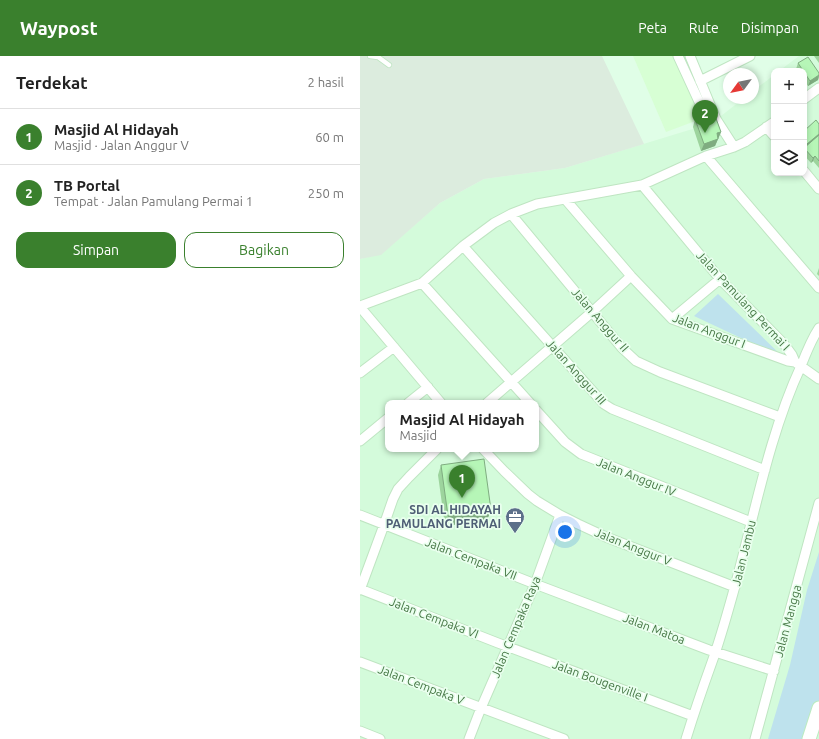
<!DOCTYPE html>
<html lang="id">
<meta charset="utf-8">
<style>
body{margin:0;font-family:Ubuntu,sans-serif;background:#f2f2f2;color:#222}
.controls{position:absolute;right:12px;top:12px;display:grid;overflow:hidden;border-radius:8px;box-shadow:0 2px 6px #0003}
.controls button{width:36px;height:36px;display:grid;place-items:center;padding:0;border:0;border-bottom:1px solid #e0e0e0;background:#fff;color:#222;font:20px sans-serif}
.compass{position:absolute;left:363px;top:12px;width:36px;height:36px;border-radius:50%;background:#fff;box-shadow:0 2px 6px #0003;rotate:237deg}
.you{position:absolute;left:205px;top:476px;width:14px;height:14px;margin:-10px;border:3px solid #fff;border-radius:50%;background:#1a73e8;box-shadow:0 0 0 6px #1a73e833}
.badge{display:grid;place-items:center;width:26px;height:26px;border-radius:50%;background:#3a802d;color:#fff;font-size:13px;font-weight:700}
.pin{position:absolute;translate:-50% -33px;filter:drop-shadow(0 1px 2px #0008)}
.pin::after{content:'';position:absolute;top:21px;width:14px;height:12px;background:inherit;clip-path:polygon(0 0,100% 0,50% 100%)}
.popup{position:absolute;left:25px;top:344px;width:154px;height:52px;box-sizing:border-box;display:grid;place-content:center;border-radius:8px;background:#fff;filter:drop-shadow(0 1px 3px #0005);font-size:13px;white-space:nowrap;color:#767676}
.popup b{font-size:15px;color:#222}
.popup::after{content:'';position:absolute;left:50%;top:100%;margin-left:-8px;border:8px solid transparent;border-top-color:#fff}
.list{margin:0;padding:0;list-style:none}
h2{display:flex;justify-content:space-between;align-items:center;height:52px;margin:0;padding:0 16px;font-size:17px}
h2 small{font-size:13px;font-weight:400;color:#767676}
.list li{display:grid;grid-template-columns:26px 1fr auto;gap:12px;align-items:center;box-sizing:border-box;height:56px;padding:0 16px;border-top:1px solid #e0e0e0}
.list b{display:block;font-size:15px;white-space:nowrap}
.list p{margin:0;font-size:13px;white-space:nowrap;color:#767676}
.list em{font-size:13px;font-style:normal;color:#767676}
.actions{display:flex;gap:8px;padding:12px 16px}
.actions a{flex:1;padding:9px 0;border:1px solid #3a802d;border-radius:12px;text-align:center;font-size:14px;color:#3a802d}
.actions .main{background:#3a802d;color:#fff}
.icon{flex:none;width:22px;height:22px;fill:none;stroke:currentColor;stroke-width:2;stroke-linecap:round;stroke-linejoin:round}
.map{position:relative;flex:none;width:459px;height:683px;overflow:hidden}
header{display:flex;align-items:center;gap:24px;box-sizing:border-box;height:56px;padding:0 20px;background:#3a802d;color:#fff}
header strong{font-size:19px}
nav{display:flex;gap:22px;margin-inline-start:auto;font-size:14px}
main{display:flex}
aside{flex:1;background:#fff}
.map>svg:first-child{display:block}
.residential{fill:#d4fbdb;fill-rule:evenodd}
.commercial{fill:#d7ffd4}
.industrial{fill:#dcecde}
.green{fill:#bee2ed}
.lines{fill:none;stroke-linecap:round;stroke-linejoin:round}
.lane-casing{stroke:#bfe5c2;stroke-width:6}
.street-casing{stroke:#bfe5c2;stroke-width:11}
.secondary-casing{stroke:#bbebbf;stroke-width:15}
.lane{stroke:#fff;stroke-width:4.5}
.street{stroke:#fff;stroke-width:9}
.secondary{stroke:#fff;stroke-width:13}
.wall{fill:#9dd49d}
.shaded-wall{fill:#7fac80}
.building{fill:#b6f6b7;stroke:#7fac80}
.labels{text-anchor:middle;stroke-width:3.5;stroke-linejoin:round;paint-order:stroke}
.street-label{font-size:12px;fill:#467745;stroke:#e9ffee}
.service-label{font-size:12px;font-weight:bold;fill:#4e5e75;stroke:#e9ffee;text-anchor:end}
</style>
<header>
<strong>Waypost</strong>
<nav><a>Peta</a><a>Rute</a><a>Disimpan</a></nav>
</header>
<main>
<aside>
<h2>Terdekat<small>2 hasil</small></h2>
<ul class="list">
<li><span class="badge">1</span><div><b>Masjid Al Hidayah</b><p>Masjid · Jalan Anggur V</p></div><em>60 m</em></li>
<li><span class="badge">2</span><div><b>TB Portal</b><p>Tempat · Jalan Pamulang Permai 1</p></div><em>250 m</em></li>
</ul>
<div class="actions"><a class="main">Simpan</a><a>Bagikan</a></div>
</aside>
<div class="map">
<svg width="459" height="683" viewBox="0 0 459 683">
<rect width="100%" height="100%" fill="#e0fee7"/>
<path class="residential" d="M439,0H459V683H0V203L21,198L80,147L124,123L205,112L352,67L384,42H393V35L414,19V117H444V15H419ZM28,347H176V393H28Z"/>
<path class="commercial" d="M273,0H320L346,61L306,76Z"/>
<path class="industrial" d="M0,0H242L284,88L205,112L124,123L80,147L21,199L0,203Z"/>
<path class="green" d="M358,238L424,302L334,260Z
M459,496V651L449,683H408L430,609L447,534Z"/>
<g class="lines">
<defs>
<path id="lane" d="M10,0L18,1L29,9"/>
<path id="street" d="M318,0L347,63L350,65L353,64
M330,0L356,63L374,91
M340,25L390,0
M444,43L459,32
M406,71L414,80
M346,100L351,106L459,232
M444,115L459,133
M282,129L360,223L424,288L432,299L435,306
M205,143L271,220L312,263L428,305L435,306L459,323
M151,158L262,292L276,305L300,316L420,361
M103,190L244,348L252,353L405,414
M62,227L170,347
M0,250L62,227L103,190L134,167L151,158L177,148L282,129L346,100L374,91L385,86L414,66
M0,251L81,347
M312,263L360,223
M0,317L34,291
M48,347L68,331
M127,347L232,256L271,220
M176,354L205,386L221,398L391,466
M0,385L28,362
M123,393L144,415L168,438L177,445L200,459L218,468L246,481L375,531
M0,459L175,528L349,594L414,615
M0,533L138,587L333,660
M0,534L24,469L33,443L38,433L49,421L77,393
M0,606L204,683
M0,675L20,683
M109,683L121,652L175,528L200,459
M326,683C334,657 343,631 352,606C361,581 368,555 375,530C395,457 409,379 441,310C446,297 451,284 459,272
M395,683L459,447"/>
<path id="secondary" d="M449,683L459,652"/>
</defs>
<use href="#lane" class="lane-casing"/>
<use href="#street" class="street-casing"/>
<use href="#secondary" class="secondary-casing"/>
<use href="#lane" class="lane"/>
<use href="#street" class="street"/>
<use href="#secondary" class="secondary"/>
</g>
<path class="wall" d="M455,0H459V7L454,0Z
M438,7L459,17V21L458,24L448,30L444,24V15H438L436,13Z
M335,63L361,76L355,90L341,95L333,71Z
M459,68V112L453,105L451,107L444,99V75Z
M459,212V220L457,218Z
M81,409L131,454L127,464L85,470L78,419Z"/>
<path class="shaded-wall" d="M459,19L458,24L448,30L450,25Z
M361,76L355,90L341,95L344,88L357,77Z
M459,78V81L445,93L447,88Z
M455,100L453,105L451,107L453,102Z
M131,454L127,464L85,470L88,460Z"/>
<path class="building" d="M448,1L459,17V19L450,25L438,7Z
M354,57L361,76L357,77L358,83L344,88L335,63Z
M456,64L459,68V78L447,88L444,84V75Z
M459,79V105L455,100L453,102L444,92Z
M124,403L131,454L88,460L81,409Z"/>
<defs>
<symbol id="office-pin" viewBox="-11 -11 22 30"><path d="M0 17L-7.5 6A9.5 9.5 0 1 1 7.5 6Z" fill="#5c6f8a" stroke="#e9ffee"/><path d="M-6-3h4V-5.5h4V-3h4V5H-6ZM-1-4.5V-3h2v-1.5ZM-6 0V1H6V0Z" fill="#fff"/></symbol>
</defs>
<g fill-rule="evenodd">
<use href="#office-pin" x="144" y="450" width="22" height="30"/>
</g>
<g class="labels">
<g class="street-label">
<text transform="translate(383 245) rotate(47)" y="4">Jalan Pamulang Permai I</text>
<text transform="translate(240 264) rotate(49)" y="4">Jalan Anggur II</text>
<text transform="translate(349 275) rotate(21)" y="4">Jalan Anggur I</text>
<text transform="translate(216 316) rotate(48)" y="4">Jalan Anggur III</text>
<text transform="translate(276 421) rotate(22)" y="4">Jalan Anggur IV</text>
<text transform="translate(273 491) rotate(22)" y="4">Jalan Anggur V</text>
<text transform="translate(384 497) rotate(-76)" y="4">Jalan Jambu</text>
<text transform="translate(111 503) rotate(21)" y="4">Jalan Cempaka VII</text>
<text transform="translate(74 562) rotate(21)" y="4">Jalan Cempaka VI</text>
<text transform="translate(428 565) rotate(-75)" y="4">Jalan Mangga</text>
<text transform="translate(156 571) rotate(-67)" y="4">Jalan Cempaka Raya</text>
<text transform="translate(294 573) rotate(21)" y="4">Jalan Matoa</text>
<text transform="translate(240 625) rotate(20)" y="4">Jalan Bougenville I</text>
<text transform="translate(61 629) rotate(21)" y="4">Jalan Cempaka V</text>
</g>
<g class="service-label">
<text x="141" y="458">SDI AL HIDAYAH<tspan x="141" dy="14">PAMULANG PERMAI</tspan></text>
</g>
</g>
</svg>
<div class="controls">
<button>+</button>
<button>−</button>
<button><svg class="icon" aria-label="layers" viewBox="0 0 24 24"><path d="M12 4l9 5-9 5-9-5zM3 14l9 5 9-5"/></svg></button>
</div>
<svg class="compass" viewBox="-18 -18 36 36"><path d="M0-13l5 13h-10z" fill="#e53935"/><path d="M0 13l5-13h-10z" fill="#767676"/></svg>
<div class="you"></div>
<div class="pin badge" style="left:102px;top:442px">1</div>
<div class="popup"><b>Masjid Al Hidayah</b>Masjid</div>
<div class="pin badge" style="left:345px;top:77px">2</div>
</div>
</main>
